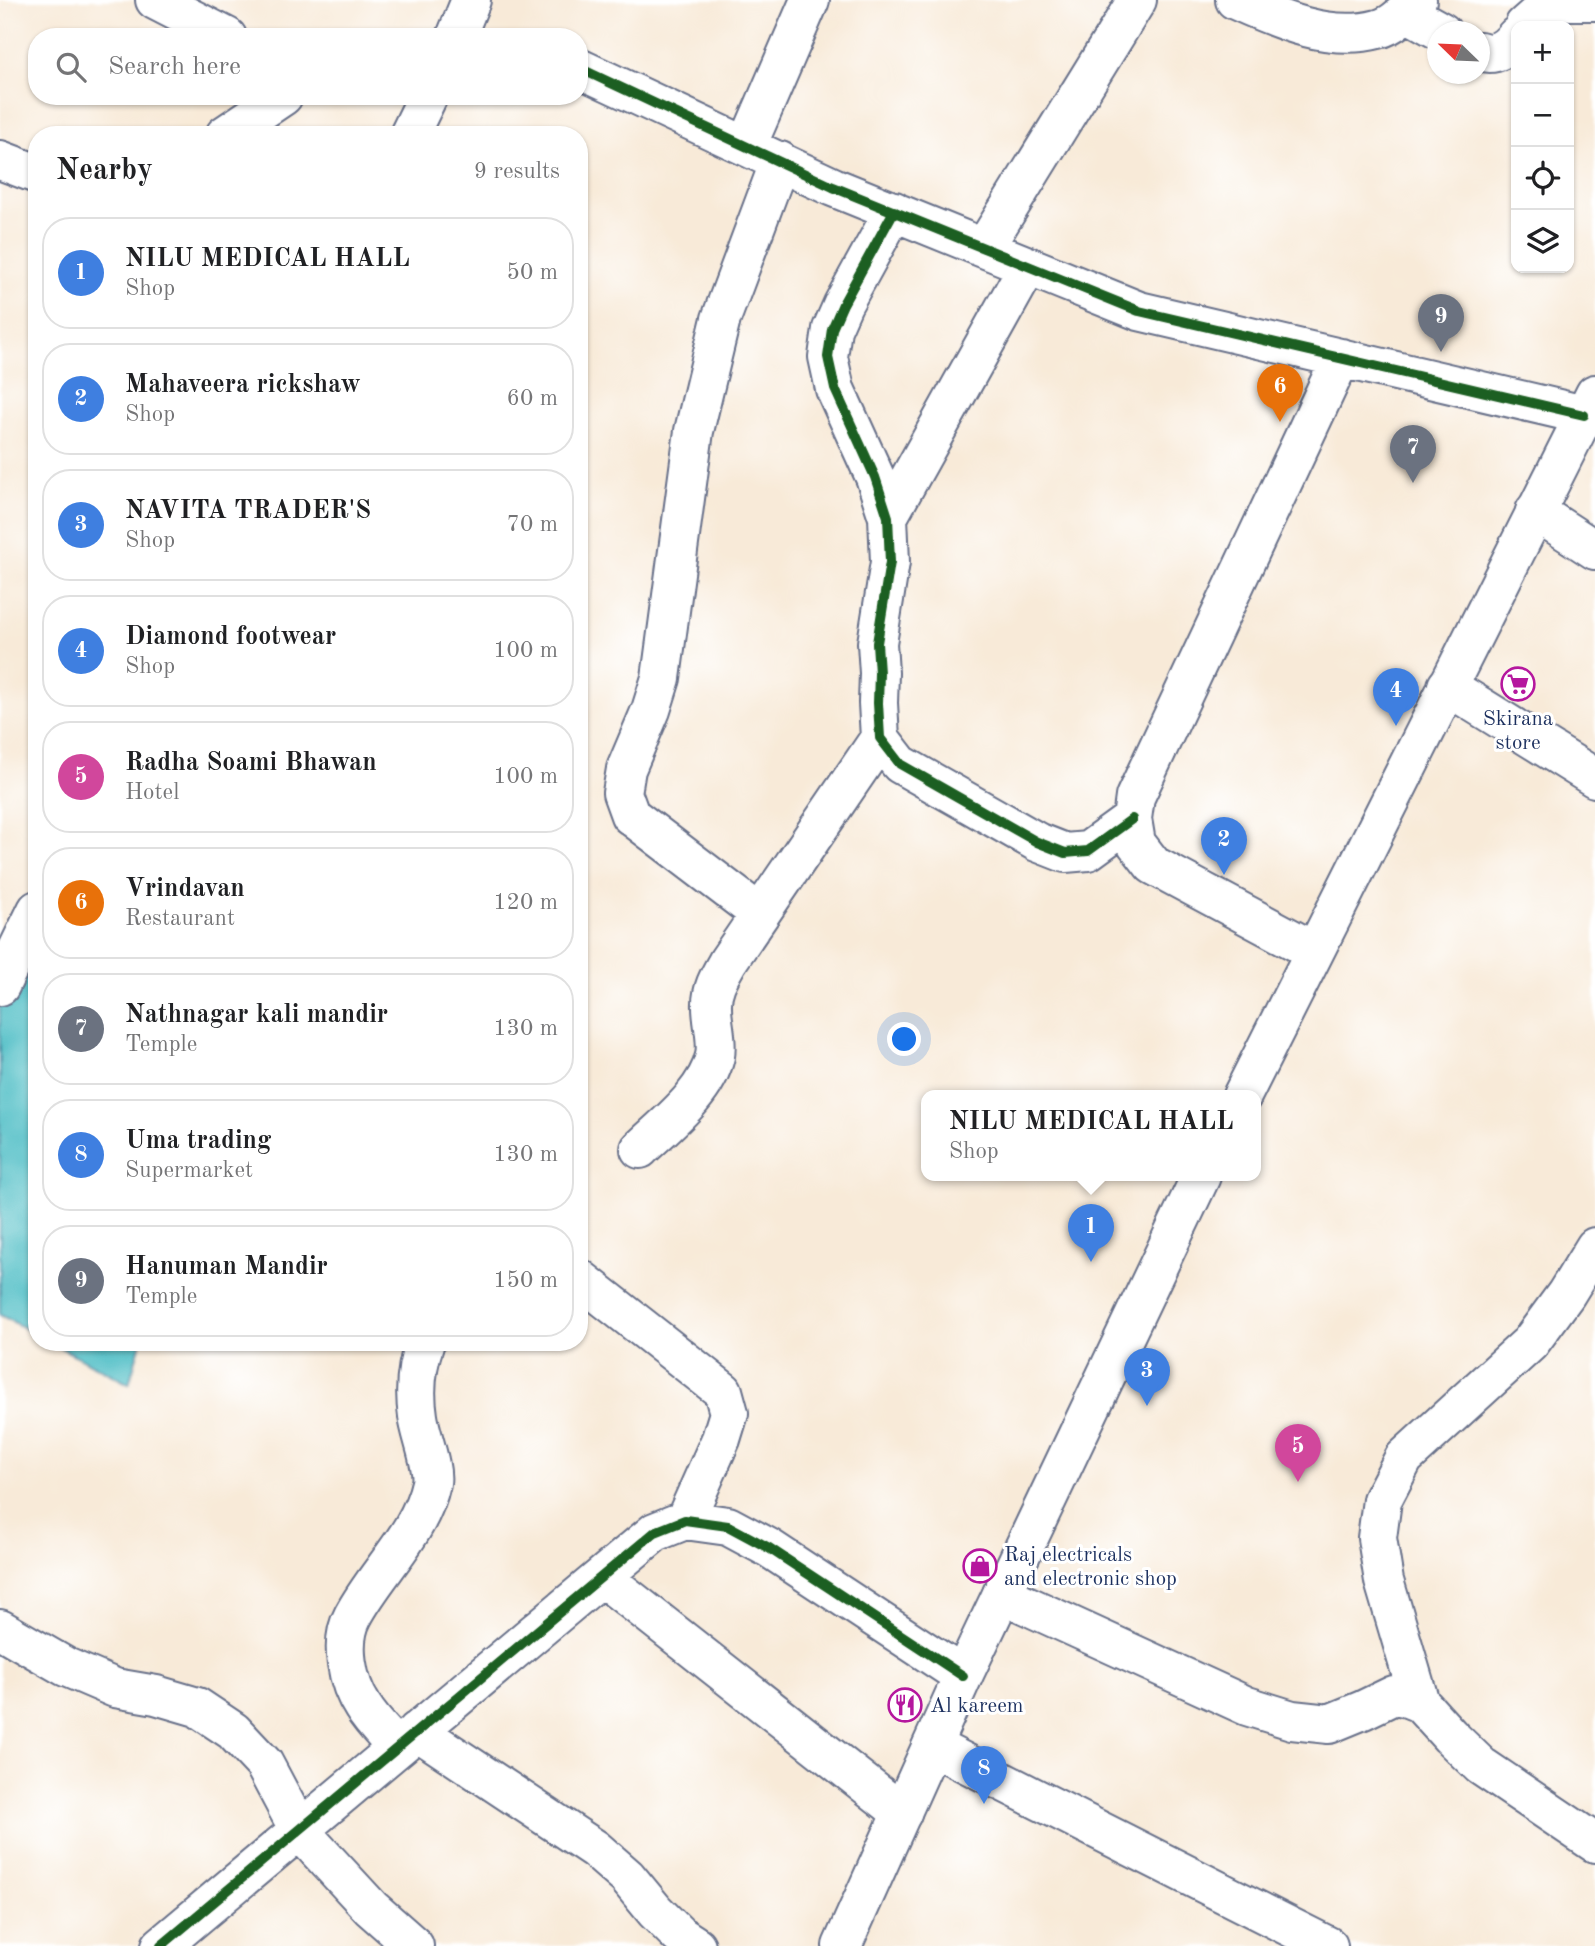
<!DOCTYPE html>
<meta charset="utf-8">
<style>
body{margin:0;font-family:"Old Standard TT",serif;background:#f6f6f6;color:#202124}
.controls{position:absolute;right:21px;top:21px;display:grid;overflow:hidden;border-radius:14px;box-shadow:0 2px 5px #0004}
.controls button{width:63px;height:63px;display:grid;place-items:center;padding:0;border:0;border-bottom:2px solid #e0e0e0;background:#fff;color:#202124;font:35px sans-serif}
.compass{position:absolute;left:1427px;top:21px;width:63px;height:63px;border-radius:50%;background:#fff;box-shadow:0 2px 5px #0004;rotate:293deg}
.you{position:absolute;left:905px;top:1040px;width:24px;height:24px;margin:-18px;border:5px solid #fff;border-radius:50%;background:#1a73e8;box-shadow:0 0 0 10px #1a73e833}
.badge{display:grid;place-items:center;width:46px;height:46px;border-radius:50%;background:#1a73e8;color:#fff;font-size:23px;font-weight:700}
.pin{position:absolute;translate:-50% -58px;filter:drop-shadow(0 2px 4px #0008)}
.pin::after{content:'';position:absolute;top:37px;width:24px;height:21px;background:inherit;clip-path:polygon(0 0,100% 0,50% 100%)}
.popup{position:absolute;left:921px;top:1090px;width:340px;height:91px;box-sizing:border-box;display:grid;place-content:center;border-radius:14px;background:#fff;filter:drop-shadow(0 2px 5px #0005);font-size:23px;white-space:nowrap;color:#757577}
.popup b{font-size:26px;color:#202124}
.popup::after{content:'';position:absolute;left:50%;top:100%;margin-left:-14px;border:14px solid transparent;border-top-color:#fff}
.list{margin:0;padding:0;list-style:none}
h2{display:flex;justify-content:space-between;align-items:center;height:91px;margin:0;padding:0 28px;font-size:30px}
h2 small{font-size:23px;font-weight:400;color:#757577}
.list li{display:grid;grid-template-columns:46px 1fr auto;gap:21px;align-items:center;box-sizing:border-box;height:112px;margin:0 14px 14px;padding:0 14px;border:2px solid #e0e0e0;border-radius:28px}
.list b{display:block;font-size:26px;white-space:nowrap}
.list p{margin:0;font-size:23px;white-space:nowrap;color:#757577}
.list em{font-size:23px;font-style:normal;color:#757577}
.icon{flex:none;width:38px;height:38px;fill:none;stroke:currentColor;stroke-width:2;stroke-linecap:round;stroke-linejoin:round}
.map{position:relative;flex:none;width:1595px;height:1946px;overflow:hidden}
.search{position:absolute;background:#fff;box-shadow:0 2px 5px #0004;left:28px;top:28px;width:560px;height:77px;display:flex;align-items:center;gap:18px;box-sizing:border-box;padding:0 24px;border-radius:28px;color:#757577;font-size:26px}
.panel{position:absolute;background:#fff;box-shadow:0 2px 5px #0004;left:28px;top:126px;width:560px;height:1225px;border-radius:28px}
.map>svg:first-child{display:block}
.water{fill:#4ebdc5;stroke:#347692;stroke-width:2}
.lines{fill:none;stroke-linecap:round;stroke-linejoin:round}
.minor-casing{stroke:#687089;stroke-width:42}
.major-casing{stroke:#687089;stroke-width:42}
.minor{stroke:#fff;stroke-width:38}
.major{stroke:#fff;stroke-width:38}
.cycleway-casing{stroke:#fff;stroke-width:15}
.cycleway{stroke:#1b5e20;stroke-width:10}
.labels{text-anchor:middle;stroke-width:6;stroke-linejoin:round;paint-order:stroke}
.poi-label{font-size:21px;fill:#1b2f5e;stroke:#fff;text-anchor:start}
</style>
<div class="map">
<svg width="1595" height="1946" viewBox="0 0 1595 1946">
<rect width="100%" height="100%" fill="#fff"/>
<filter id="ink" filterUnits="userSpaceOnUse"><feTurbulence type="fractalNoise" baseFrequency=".0143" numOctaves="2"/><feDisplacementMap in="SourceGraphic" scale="14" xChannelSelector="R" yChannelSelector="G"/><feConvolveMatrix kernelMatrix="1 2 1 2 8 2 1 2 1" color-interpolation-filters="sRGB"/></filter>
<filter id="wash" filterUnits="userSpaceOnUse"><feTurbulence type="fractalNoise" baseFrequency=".00686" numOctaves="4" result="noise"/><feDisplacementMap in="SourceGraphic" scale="28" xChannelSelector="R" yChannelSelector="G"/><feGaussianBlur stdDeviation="1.57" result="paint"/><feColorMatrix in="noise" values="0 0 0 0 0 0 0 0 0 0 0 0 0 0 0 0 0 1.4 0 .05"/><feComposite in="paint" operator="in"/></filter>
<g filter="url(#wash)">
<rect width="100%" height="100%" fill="#f8ead8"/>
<path class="water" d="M37,953V1335L0,1315V1006Z
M50,1342H141L129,1384Z"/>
</g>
<g filter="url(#ink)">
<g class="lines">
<defs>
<path id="minor" d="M155,0L227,37
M1235,0C1279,20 1330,42 1378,29C1393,26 1407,11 1417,0
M1406,12L1442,32
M1524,26L1552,1H1595
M456,37L471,0
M1480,51C1495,57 1507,48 1516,36
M579,68L833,187L1139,311L1584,415
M225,135L283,96
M409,135L428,96
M747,146L810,0
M0,160L37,174
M894,211L843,304L832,329L828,357L835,389L875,477L888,517L890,562L877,643L879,673L878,703L880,738L900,764L1037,842L1065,853L1088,851L1132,819
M984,248L1137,0
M1535,511L1595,550
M888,517L1028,266
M1447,686L1595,778
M760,914L630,815L622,793L626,769L651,710L661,678L694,431L721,319L780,161
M1314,951L1153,865L1136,843L1132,819L1135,797L1341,358
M0,986L37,910
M640,1149C666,1124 707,1093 715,1056C718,1040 712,1023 712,1007C711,989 720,975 728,961L880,738
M579,1278L723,1391L729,1413L721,1439L685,1520
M602,1577L902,1813
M1002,1594L1247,1706L1292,1720L1329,1724L1363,1710L1394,1695L1405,1697L1420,1703L1450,1736L1481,1766L1595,1843
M0,1629L66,1667L115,1688L156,1695L197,1707L233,1731L264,1764L299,1830L371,1908L414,1946
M1420,1703L1384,1581L1377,1538L1382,1500L1404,1458L1530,1343L1566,1294L1595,1247
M417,1731L595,1849L627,1877L655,1911L679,1935L696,1946
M932,1746L1328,1946
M397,1748C386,1735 372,1722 363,1707C347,1683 339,1642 353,1616C376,1572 420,1534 431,1483C434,1467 420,1433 418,1416C414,1390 416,1367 425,1342
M161,1946L655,1532L685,1520L728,1526L769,1548L963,1676"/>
<path id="major" d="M1242,1096L1595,394
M842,1946L963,1676L1201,1176"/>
</defs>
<use href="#minor" class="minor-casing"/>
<use href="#major" class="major-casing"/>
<use href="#minor" class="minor"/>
<use href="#major" class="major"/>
<defs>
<path id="cycleway" d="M579,68L833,187L1139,311L1584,415
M894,211L843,304L832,329L828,357L835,389L875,477L888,517L890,562L877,643L879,673L878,703L880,738L900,764L1037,842L1065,853L1088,851L1132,819
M161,1946L655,1532L685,1520L728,1526L769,1548L963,1676"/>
</defs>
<use href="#cycleway" class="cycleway-casing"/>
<use href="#cycleway" class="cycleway"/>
</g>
</g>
<defs>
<symbol id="supermarket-ring" viewBox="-11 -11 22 22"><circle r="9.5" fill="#fff" stroke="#b5179e" stroke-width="1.5"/><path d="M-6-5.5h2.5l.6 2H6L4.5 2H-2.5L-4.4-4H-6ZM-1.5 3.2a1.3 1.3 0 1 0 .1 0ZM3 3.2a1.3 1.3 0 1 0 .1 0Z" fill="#b5179e"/></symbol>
<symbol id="shop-ring" viewBox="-11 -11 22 22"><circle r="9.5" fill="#fff" stroke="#b5179e" stroke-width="1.5"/><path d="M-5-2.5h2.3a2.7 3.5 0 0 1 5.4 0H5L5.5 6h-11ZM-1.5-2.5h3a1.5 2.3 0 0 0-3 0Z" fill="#b5179e"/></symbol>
<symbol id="restaurant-ring" viewBox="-11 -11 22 22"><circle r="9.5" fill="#fff" stroke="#b5179e" stroke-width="1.5"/><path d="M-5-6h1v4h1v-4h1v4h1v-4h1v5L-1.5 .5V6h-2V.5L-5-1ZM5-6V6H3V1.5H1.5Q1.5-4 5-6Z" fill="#b5179e"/></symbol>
</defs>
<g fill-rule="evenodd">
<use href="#supermarket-ring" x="1499" y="665" width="38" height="38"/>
<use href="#shop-ring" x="961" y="1547" width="38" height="38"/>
<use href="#restaurant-ring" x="886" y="1686" width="38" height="38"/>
</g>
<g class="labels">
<g class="poi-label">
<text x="1518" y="725" text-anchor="middle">Skirana<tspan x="1518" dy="24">store</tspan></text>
<text x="1004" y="1561">Raj electricals<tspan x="1004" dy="24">and electronic shop</tspan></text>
<text x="930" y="1712">Al kareem</text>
</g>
</g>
</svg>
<div class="controls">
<button>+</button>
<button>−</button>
<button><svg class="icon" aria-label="locate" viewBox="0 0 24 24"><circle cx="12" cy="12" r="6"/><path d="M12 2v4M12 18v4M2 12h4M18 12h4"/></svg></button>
<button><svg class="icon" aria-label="layers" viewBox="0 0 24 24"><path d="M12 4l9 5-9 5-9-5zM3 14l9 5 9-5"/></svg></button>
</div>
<svg class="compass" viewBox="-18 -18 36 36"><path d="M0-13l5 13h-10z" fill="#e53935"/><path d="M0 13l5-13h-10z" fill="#757577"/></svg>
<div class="you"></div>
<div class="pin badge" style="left:1091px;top:1262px;background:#3f7fe0">1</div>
<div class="popup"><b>NILU MEDICAL HALL</b>Shop</div>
<div class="pin badge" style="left:1224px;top:875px;background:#3f7fe0">2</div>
<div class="pin badge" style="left:1147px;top:1406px;background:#3f7fe0">3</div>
<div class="pin badge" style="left:1396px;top:726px;background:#3f7fe0">4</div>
<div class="pin badge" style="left:1298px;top:1482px;background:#d1479c">5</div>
<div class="pin badge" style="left:1280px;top:422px;background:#e8710a">6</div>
<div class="pin badge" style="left:1413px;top:483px;background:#6b7280">7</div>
<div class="pin badge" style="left:984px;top:1804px;background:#3f7fe0">8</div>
<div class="pin badge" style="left:1441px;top:352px;background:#6b7280">9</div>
<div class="search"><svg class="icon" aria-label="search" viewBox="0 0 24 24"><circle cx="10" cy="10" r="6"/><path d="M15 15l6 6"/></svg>Search here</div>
<section class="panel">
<h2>Nearby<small>9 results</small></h2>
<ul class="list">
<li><span class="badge" style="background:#3f7fe0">1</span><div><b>NILU MEDICAL HALL</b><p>Shop</p></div><em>50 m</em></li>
<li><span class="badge" style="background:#3f7fe0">2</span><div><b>Mahaveera rickshaw</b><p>Shop</p></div><em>60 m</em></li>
<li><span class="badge" style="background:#3f7fe0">3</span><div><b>NAVITA TRADER'S</b><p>Shop</p></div><em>70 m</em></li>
<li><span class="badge" style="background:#3f7fe0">4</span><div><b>Diamond footwear</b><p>Shop</p></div><em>100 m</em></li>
<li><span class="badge" style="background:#d1479c">5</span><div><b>Radha Soami Bhawan</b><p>Hotel</p></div><em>100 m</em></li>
<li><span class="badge" style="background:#e8710a">6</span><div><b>Vrindavan</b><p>Restaurant</p></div><em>120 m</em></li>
<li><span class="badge" style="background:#6b7280">7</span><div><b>Nathnagar kali mandir</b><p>Temple</p></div><em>130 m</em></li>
<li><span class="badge" style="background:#3f7fe0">8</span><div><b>Uma trading</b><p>Supermarket</p></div><em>130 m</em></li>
<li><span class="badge" style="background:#6b7280">9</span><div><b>Hanuman Mandir</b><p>Temple</p></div><em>150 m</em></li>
</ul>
</section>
</div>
